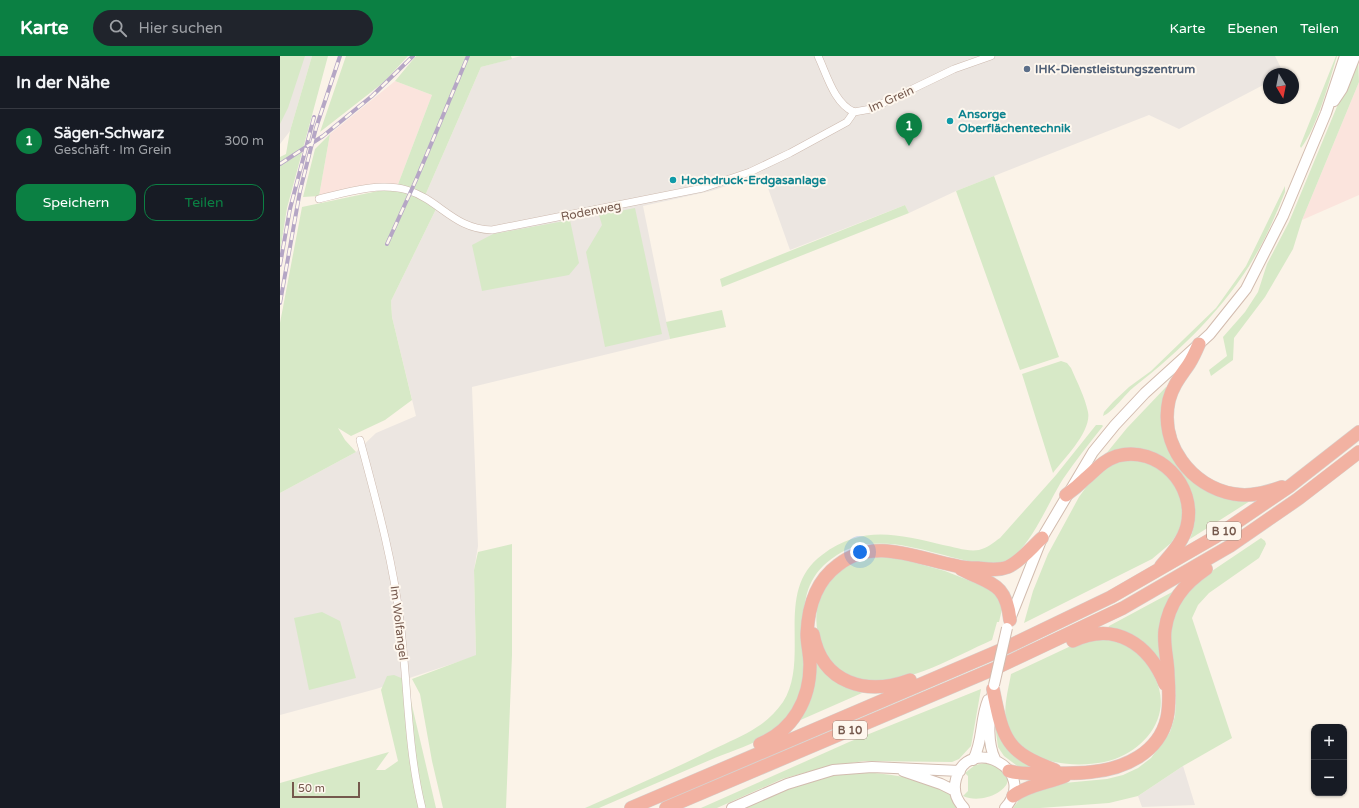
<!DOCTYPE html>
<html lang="de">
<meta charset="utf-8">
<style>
body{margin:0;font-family:"Varela Round",sans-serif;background:#20242c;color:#f1f3f6}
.controls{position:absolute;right:12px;bottom:12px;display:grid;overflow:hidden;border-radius:8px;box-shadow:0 1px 3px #0004}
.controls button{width:36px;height:36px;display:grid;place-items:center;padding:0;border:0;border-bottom:1px solid #363941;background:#171b24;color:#f1f3f6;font:20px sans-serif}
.compass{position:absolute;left:983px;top:12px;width:36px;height:36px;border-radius:50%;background:#171b24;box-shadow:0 1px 3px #0004;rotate:170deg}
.scale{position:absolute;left:12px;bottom:10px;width:68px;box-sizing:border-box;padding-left:4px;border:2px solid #75594d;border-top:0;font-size:11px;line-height:14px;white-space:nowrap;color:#75594d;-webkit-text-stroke:3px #fef7ee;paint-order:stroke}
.you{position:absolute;left:580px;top:496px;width:14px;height:14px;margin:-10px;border:3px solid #fff;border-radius:50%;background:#1a73e8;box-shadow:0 0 0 6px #1a73e833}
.badge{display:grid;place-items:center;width:26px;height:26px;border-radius:50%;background:#0b8043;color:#fff;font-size:13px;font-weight:700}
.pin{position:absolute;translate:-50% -33px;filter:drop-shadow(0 1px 2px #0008)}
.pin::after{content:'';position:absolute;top:21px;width:14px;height:12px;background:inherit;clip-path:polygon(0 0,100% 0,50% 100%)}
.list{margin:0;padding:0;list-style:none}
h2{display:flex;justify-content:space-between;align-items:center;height:52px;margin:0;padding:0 16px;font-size:17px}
h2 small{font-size:13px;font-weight:400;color:#9ea1a6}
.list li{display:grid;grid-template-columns:26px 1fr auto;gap:12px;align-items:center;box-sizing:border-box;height:64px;padding:0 16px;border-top:1px solid #363941}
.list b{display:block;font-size:15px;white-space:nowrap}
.list p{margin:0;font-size:13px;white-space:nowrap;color:#9ea1a6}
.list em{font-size:13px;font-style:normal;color:#9ea1a6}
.actions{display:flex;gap:8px;padding:12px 16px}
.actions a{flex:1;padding:9px 0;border:1px solid #0b8043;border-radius:12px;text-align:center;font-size:14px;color:#0b8043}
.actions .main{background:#0b8043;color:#fff}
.icon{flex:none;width:22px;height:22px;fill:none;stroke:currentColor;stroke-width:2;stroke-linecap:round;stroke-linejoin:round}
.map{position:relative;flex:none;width:1079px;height:752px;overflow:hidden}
header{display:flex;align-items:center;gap:24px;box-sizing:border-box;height:56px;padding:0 20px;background:#0b8043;color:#fff}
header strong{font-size:19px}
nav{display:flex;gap:22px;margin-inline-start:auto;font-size:14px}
.search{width:280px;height:36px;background:#20242c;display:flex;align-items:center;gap:10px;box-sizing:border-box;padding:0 14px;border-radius:22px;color:#9ea1a6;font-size:15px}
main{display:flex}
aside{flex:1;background:#171b24}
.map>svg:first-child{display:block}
.commercial{fill:#fbe4dd}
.industrial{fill:#ece6e1}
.green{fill:#d7e9c7}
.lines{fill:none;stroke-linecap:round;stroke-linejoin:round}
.street-casing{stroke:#cdbaaf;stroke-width:8}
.secondary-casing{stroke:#d2bcaf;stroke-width:12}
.highway-casing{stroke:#d8d1cd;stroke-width:14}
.street{stroke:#fff;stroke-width:7}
.secondary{stroke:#fff;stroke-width:10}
.highway{stroke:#f2b2a2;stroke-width:13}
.rail-casing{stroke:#b5a6c5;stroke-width:4}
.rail{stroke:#fef7ee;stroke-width:2.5;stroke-dasharray:8;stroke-linecap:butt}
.secondary-bridge-casing{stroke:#d2bcaf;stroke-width:12;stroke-linecap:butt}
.secondary-bridge{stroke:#fff;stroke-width:10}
.service-dot{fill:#5c6f8a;stroke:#fef7ee;stroke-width:1.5}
.culture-dot{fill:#0f9aa8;stroke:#fef7ee;stroke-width:1.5}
.labels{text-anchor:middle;stroke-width:4;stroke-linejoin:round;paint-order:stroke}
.shield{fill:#fef7ee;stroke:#9e887d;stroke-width:1}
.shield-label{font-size:11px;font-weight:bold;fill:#75594d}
.service-label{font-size:12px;font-weight:bold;fill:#4e5e75;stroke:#fef7ee;text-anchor:start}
.street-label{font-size:12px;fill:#75594d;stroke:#fef7ee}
.culture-label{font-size:12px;font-weight:bold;fill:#0d838f;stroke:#fef7ee;text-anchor:start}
</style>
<header>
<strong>Karte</strong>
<div class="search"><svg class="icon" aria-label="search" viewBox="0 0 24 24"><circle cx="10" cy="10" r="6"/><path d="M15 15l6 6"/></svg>Hier suchen</div>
<nav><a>Karte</a><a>Ebenen</a><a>Teilen</a></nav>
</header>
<main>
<aside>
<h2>In der Nähe<small></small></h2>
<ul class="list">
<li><span class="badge">1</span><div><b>Sägen-Schwarz</b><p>Geschäft · Im Grein</p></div><em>300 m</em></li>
</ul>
<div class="actions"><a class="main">Speichern</a><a>Teilen</a></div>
</aside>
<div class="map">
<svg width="1079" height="752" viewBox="0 0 1079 752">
<rect width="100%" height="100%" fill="#fbf3e8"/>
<path class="commercial" d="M115,25L152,39L117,131L39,140L50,78Z
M1079,26V139L1022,164Z"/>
<path class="industrial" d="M0,0H32L10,75L0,88Z
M241,0H995L1004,18H989V26L899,73L869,59L676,135L629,157L625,149L510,194L483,118L431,135L363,150L390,283L192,331L198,490L194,514L196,600L96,633L0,659V437L76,396L96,377L136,360L112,261L111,245L157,151L144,142L201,11Z
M903,710L915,749L862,751L858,740Z"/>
<path class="green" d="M0,0H25L8,52L0,68Z
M32,0H48L7,152L0,196V101L6,98L10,75Z
M66,0H128L104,26L40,76Z
M136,0H231L232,3L201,11L144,142L157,151L111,245L112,261L132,344L105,364L71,380L58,372L65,384L76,396L0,437V267L22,151L117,131L152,39L115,25Z
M1056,0H1057C1049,26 1037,71 1021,92L1020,90Z
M1078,0L1079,26L1022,164L1013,193L985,241L954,282L953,304L931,320L929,314L947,300L943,281L965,256L978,236L987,208L1009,166Z
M50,78L39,140L23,141L35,93Z
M714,120L779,301L740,314L676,135Z
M1005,130V136C996,158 987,180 975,200C945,252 901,294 854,331C845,338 833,356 823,360L824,356L833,346L849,331L871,315L936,252L966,210Z
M625,149L629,157L442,231L440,223Z
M355,152L382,278L325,291L306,196L322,169L319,159Z
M290,164L299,207L289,219L202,235L192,189L213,178Z
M442,254L446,271L390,283L386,266Z
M781,305L787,307L791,312C797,326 805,341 808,356C812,375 784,403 773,417L742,318Z
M886,331L888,332L886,340L907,419C927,440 943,439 970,445L910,483C923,450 906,434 890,407L825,399L847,372Z
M816,369H822L823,370C809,388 795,405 783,423C769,445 752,488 731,502C695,526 614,463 557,499C501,535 537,589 521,637C518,645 511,656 506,663C491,684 453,694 430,704C393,720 356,736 319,752H305C348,733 392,714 434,693C448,686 464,680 477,671C487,665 496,656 503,646C531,602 493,535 542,499C583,468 619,479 663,489C675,491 687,496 699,494C707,492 713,487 720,482L776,419Z
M847,403L871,406L897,427L904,455L900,473L891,487L872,503L744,567L753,535L768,498L799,441L817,416L835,405Z
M981,482L985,485L986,488L979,502L929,537L918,549L912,562L952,682L903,710L858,740L829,747L760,752H733L742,740L784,727L827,723L843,719L858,712L871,702L890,676L895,660L896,644L890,573L900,544L926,519Z
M232,488V599L226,752H163L152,705L140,638L132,623L196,599L194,514L198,496Z
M592,501L618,502L665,515L713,534L723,549L719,566H717L712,584C672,602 631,627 586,626C580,626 572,620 567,618C553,611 548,602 542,589C528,558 541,526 569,508C576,504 585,503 592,501Z
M894,535L882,607L828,572L829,570Z
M42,556L60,565L76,622L29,634L14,562Z
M817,582C833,585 852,588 864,601C868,606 871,614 874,620C893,655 870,690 835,703C803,714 744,710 729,675C721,657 728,636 731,618L793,589Z
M535,603L563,629L582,637L516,666Z
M114,619L126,624L156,752H0V727L109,696L96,714H105L118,705L101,634L107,620Z
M701,633L691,690L679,703L672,706L584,705L545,711L502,723L437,752H421L569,686Z
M715,669L756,711L740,712L724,700L718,691Z
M705,707C756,720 709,752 683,740L688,735V720L685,717L695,709Z
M586,716C605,718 658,723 670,738C672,742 674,748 676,752H462L495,737L540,721Z"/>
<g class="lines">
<defs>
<path id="street" d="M538,0C547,19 554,47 574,56L591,53L674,13L711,0
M39,143C67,136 99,126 127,134C160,144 173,173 212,174L423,132L470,116L510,97L567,66L574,56
M80,384C96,444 113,504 120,565C128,627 127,691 142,752"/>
<path id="secondary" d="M1054,45L1062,33L1075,0
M730,563L762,482L813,396L835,369L865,337L930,278L966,233L1003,160L1046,57L1065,0
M712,640C710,660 706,684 715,703
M693,704C703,686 700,663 708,644
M623,715L661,728L675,735
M452,752L507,728L553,714L592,711L680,715
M684,752C676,744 673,734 676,723C688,677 760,714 725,752"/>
<path id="highway" d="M919,288C916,295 913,302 909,308C901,320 893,329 889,344C879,388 911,431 954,438C971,441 987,436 1002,431
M786,439C793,434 799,429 805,423C816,414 822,405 837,400C878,389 917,429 907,470C903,486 891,498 881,510
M681,513C711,529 726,526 730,564
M533,578C542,628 587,640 630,624
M793,585C835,565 869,588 885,628
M713,633C723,682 725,696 775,714
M480,688C513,674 530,644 530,609C530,598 527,588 527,578C528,552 536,525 558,509C594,480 638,503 677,510C684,512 691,512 698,512C708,513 718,515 728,511C741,505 752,491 762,482
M729,715C742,719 753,717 766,717C781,717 796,718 811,716C844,713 879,697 887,662C890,648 889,633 888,619C888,604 883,589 885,574C889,546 904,528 926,513
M733,740C748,729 768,727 785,720
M351,752L721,594L831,541L935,481L1010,430L1079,376
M386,752L716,612L843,552L950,490L1018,443L1079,396"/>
</defs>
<use href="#street" class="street-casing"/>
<use href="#secondary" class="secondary-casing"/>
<use href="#highway" class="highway-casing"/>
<use href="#street" class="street"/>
<use href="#secondary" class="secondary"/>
<use href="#highway" class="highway"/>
<defs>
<path id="rail" d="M0,108L43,80L92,40L133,0
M107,188L136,124L188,0
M0,209L10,153L34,61
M0,247L20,135L36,72L60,0"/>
</defs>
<use href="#rail" class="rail-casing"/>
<use href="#rail" class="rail"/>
<defs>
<path id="secondary-bridge" d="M714,629L727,572"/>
</defs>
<use href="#secondary-bridge" class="secondary-bridge-casing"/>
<use href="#secondary-bridge" class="secondary-bridge"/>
</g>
<circle class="service-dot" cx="747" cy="13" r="4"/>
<g class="culture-dot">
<circle cx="670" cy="65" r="4"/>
<circle cx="393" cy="124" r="4"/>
</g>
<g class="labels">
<g class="shield">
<rect x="927" y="466" width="34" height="18" rx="3"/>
<rect x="553" y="665" width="34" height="18" rx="3"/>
</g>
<g class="shield-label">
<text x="944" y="479">B 10</text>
<text x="570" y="678">B 10</text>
</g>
<g class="service-label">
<text x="755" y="17">IHK-Dienstleistungszentrum</text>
</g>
<g class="street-label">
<text transform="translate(611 43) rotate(-24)" y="4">Im Grein</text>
<text transform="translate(311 155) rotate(-11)" y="4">Rodenweg</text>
<text transform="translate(119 567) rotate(83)" y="4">Im Wolfangel</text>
</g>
<g class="culture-label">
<text x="678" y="62">Ansorge<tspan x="678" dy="14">Oberflächentechnik</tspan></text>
<text x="401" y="128">Hochdruck-Erdgasanlage</text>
</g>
</g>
</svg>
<div class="controls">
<button>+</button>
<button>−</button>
</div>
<svg class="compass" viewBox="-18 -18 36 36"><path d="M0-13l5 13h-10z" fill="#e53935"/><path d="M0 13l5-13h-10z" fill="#9ea1a6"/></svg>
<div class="scale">50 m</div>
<div class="you"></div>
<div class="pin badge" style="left:629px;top:90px">1</div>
</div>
</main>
